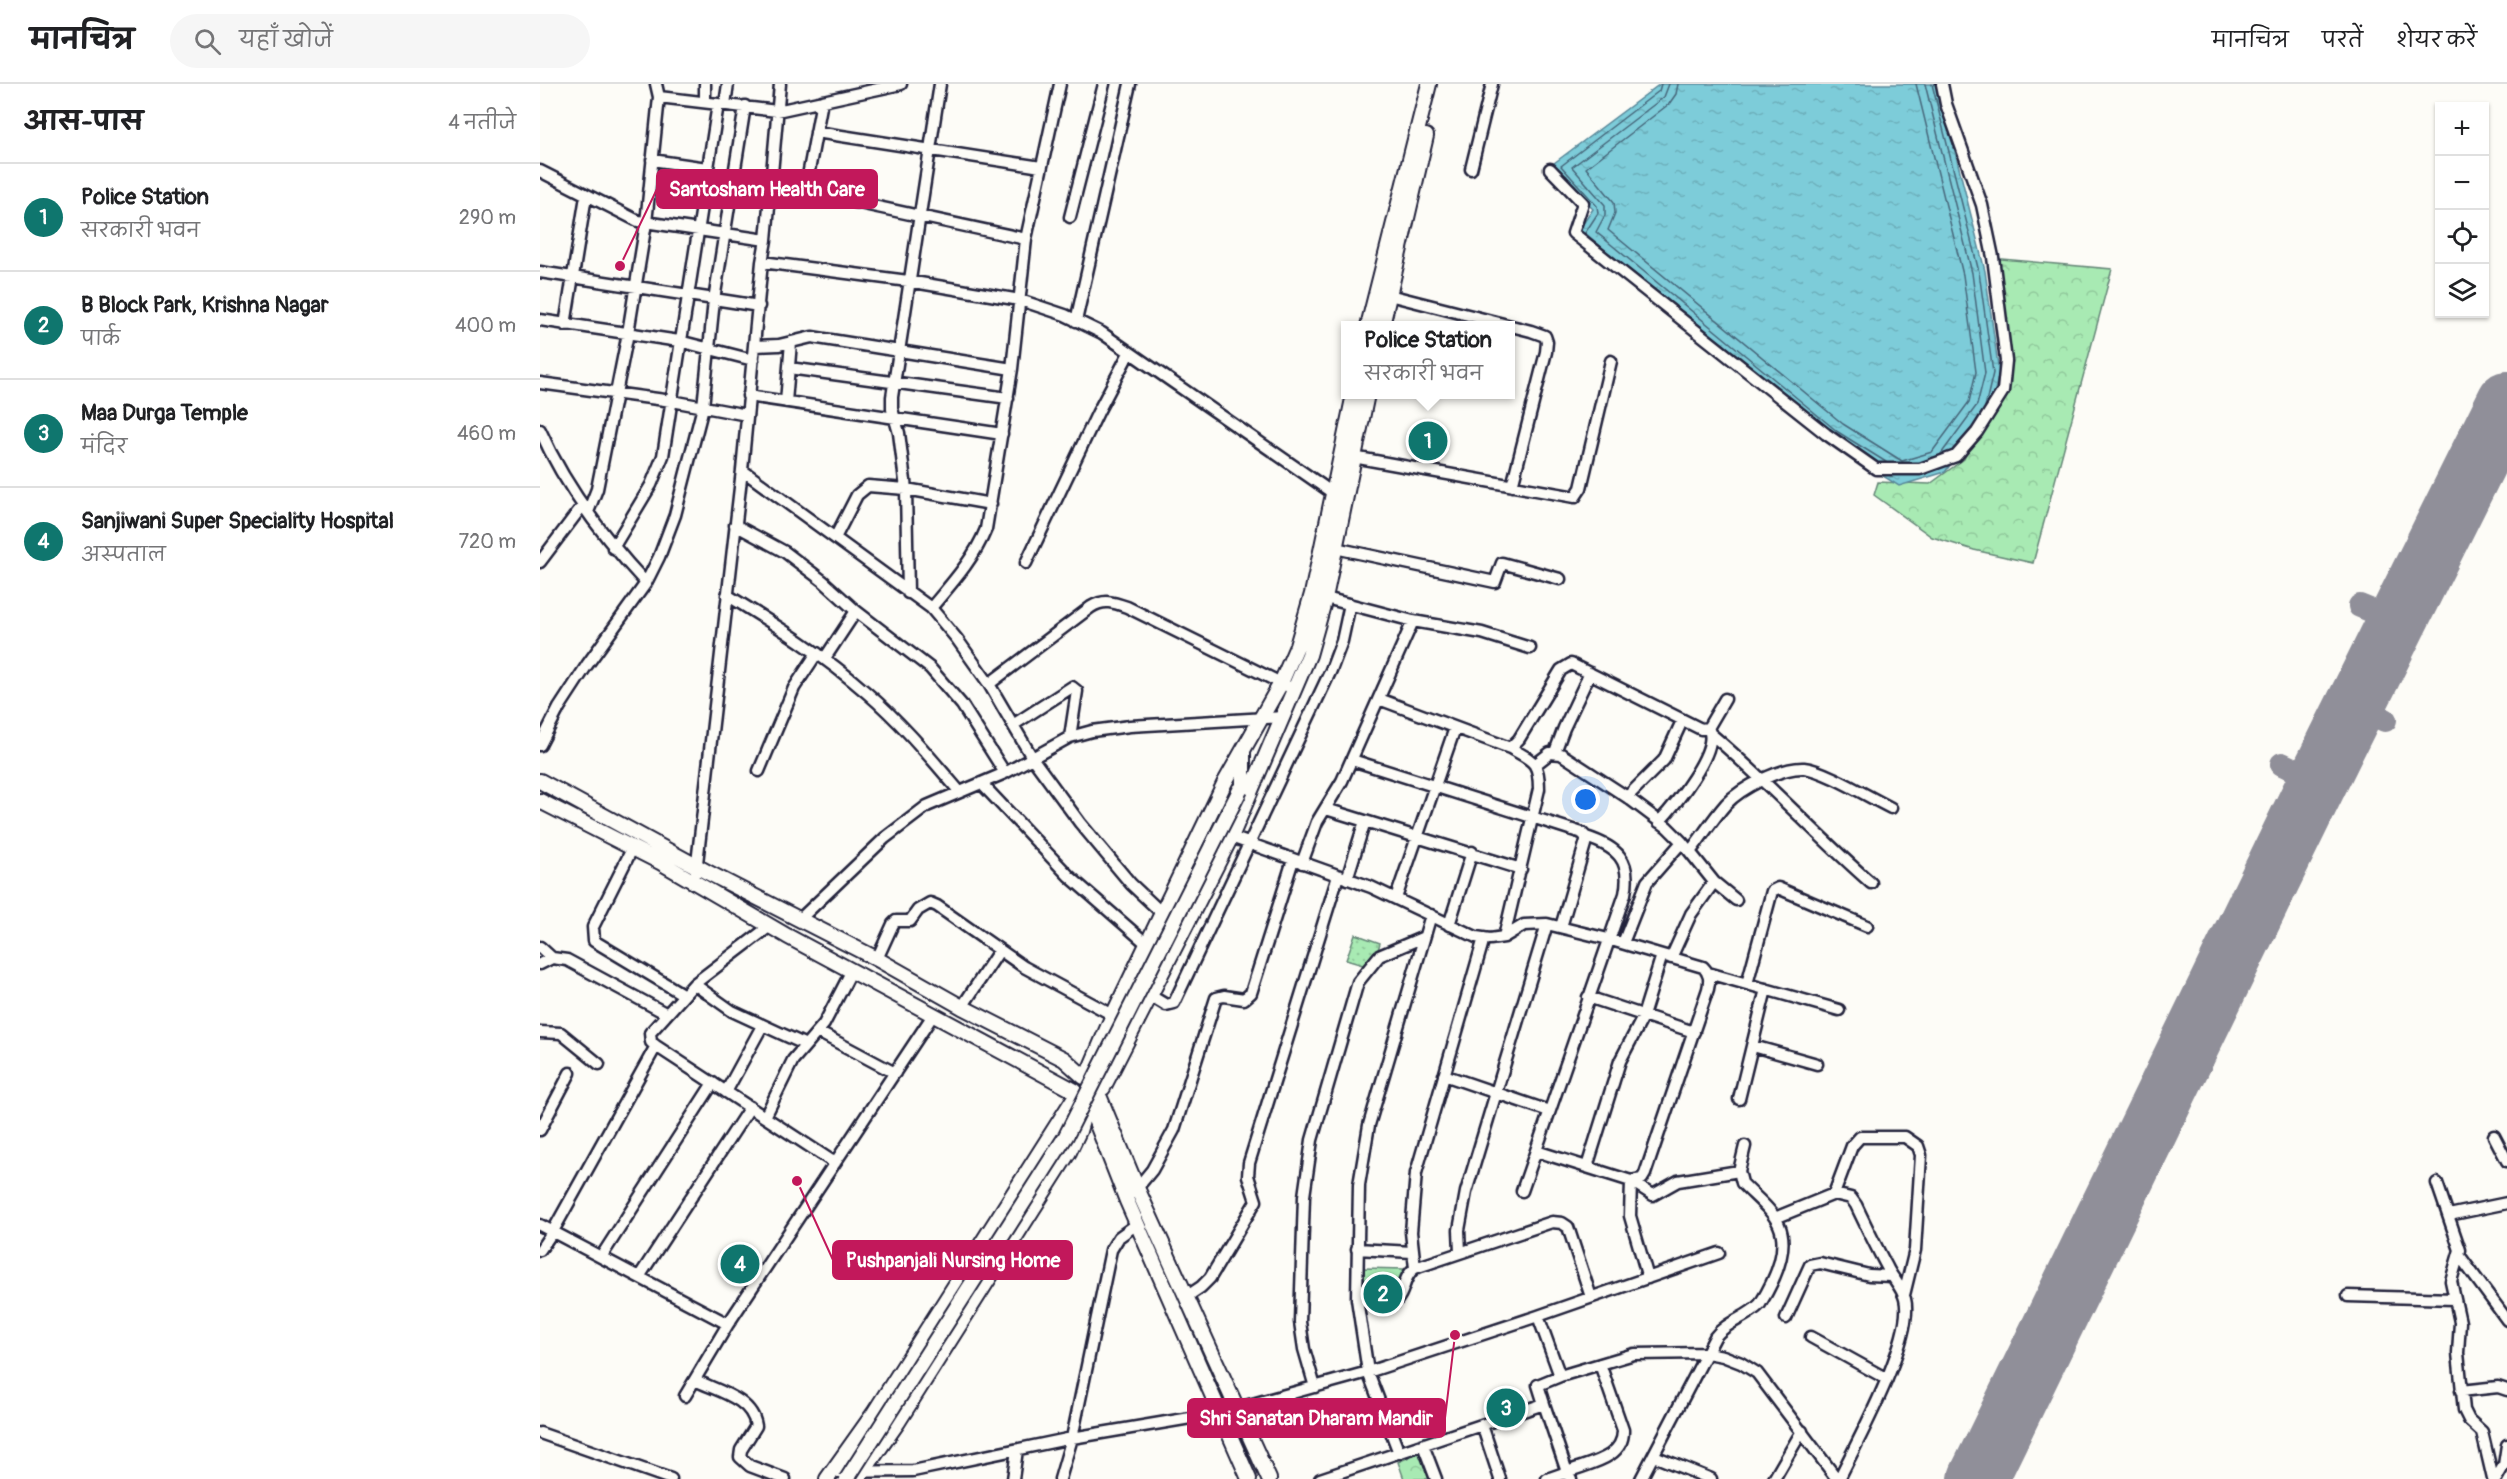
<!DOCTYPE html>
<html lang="hi">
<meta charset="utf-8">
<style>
body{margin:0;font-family:Pangolin,"Playpen Sans Deva",sans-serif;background:#f6f6f6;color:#202124}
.controls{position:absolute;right:18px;top:18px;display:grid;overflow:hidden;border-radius:0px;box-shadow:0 2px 4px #0004}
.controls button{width:54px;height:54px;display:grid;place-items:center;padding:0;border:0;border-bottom:2px solid #e0e0e0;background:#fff;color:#202124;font:30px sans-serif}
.you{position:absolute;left:1046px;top:716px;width:21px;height:21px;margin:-15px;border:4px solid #fff;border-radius:50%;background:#1a73e8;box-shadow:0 0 0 9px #1a73e833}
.badge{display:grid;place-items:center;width:39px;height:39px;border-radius:50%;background:#0f766e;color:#fff;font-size:20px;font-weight:700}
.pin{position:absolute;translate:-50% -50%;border:3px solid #fff;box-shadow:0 2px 6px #0006}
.popup{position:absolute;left:801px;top:237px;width:174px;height:78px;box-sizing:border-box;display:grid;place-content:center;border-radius:0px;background:#fff;filter:drop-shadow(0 2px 4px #0005);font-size:20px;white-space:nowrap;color:#757577}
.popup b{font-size:22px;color:#202124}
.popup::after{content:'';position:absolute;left:50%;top:100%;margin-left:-12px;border:12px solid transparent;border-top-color:#fff}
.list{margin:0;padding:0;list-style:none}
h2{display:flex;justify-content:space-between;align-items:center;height:78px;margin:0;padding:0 24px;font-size:26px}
h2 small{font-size:20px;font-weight:400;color:#757577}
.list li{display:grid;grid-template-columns:39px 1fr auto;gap:18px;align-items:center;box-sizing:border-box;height:108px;padding:0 24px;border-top:2px solid #e0e0e0}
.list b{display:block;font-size:22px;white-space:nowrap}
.list p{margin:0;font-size:20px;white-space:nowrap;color:#757577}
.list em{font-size:20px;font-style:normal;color:#757577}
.icon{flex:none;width:33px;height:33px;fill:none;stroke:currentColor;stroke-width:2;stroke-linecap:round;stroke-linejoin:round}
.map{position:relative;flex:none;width:1967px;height:1395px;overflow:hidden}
header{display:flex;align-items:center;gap:36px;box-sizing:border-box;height:84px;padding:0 30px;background:#fff;border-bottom:2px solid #e0e0e0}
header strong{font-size:28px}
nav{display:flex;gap:33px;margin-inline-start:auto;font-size:21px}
.search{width:420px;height:54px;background:#f6f6f6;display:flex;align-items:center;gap:15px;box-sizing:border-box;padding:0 21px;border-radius:33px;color:#757577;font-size:22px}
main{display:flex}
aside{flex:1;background:#fff}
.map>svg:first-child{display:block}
.park{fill:url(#park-crowns);stroke:#658677;stroke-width:1.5}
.garden{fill:url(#garden-dots);stroke:#658677;stroke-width:1.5}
.water{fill:url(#water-ripples);stroke:#59889a;stroke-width:1.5}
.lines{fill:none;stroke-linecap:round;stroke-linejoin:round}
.shore{stroke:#46667a;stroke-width:1.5}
.taxiway{stroke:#908f99;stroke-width:24}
.runway{stroke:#908f99;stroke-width:60}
.minor-casing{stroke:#22223b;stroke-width:15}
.major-casing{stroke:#22223b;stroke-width:18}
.minor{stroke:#fdfcf7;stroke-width:10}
.major{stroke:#fdfcf7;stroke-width:14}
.major-bridge-casing{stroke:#22223b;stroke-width:18;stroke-linecap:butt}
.major-bridge{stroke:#fdfcf7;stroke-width:14}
.leader{fill:none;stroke:#c2185b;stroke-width:2}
.callout-dot{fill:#c2185b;stroke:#fdfcf7;stroke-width:2}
.callout{fill:#c2185b;stroke:#c2185b;stroke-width:2}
.callout-label{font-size:20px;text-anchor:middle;font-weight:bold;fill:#fff}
</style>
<header>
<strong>मानचित्र</strong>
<div class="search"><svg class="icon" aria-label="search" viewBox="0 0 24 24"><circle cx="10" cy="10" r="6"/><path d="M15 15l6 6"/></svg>यहाँ खोजें</div>
<nav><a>मानचित्र</a><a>परतें</a><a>शेयर करें</a></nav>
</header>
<main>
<aside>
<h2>आस-पास<small>4 नतीजे</small></h2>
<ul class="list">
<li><span class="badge">1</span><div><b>Police Station</b><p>सरकारी भवन</p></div><em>290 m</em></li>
<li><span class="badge">2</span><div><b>B Block Park, Krishna Nagar</b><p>पार्क</p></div><em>400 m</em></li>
<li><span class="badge">3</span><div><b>Maa Durga Temple</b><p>मंदिर</p></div><em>460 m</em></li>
<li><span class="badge">4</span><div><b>Sanjiwani Super Speciality Hospital</b><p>अस्पताल</p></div><em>720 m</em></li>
</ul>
</aside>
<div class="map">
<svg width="1967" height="1395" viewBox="0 0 1967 1395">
<defs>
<pattern id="park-crowns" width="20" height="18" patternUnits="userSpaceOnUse" patternTransform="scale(1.5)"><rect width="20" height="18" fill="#a8eab3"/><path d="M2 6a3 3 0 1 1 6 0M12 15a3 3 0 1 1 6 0" fill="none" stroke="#90c89b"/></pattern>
<pattern id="garden-dots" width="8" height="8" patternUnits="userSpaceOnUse" patternTransform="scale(1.5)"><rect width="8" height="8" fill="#a8eab3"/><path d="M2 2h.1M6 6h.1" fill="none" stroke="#90c89b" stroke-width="1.8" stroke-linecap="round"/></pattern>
<pattern id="water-ripples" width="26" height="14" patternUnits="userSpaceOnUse" patternTransform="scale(1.5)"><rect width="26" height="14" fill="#7dccd9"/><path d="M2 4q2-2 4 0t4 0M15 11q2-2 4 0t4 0" fill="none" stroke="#6cafbb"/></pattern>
</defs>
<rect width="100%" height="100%" fill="#fdfcf7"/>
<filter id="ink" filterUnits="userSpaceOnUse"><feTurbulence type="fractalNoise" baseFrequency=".0167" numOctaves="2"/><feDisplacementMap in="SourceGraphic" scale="12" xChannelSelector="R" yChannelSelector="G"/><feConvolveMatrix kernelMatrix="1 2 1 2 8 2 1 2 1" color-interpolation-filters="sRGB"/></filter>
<g filter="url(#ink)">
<path class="park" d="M1450,174L1572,185L1493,479L1434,466L1392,453L1334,411L1338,398L1390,400L1424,375L1463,296Z
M823,1184L864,1185L858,1220H827Z
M880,1368L890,1395H864L858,1378Z"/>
<path class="garden" d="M815,850L840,859L833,884L806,876Z"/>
<path class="water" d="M1120,0H1398L1445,187L1459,289L1450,327L1405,388L1359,402L1290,359L1036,150L1053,125L1010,82Z"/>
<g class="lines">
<path class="shore" d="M1129,0L1124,13L1032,83L1065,121V131L1056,148L1298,348L1346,378
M1138,0L1136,10L1129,20L1046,84L1074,118L1075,129L1068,146L1303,340L1362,377L1392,368L1429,318L1436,288L1423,191L1376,0
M1385,0L1432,189L1445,289L1437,321L1401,370
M1392,0L1439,188L1453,289L1445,323
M1065,166L1045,149L1058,129L1057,122L1021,82L1119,7L1121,0"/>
<path class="taxiway" d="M1820,522L1859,538
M1816,623L1845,636
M1742,680L1778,697"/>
<path class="runway" d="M1438,1395L1778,697L1967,317"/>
<defs>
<path id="minor" d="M116,0L119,13L237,27L361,0
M165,18V0
M185,20L188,0
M276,48L501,83
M112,76L167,84
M931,85L952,0
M1010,85L1043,119L1033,149L1286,350L1336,385H1380L1416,372L1437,348L1463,307L1466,277L1453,173L1442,121L1406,20L1402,0
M0,87L98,137L226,156
M231,100L486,155
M265,108L282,17
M530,133L564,0
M222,178L368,197L480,216L525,231L562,249L797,412
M0,188L219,222
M849,211L991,247L1005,252L1007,258L1006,268L972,402
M0,236L139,257L213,276
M536,237L590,0
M25,241L46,112
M215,262L239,261L272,253L472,285
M249,284L468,314
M0,299L132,317L207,331
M208,312L462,350
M246,318L251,258
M0,346C25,403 64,454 106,499
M813,373L1035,413L1041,404L1071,277
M202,386L391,524L417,555L449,600L493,675L540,739L591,800L626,833
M48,428L57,405L88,249L106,139L119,13
M195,441L245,468L283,497L316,527L390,584L422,621L465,689
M296,452L317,411L328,402L366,405L451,420
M73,464L111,401L123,372L178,20
M795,464L955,498L962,479L1020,495
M0,478L43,421
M486,479L558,328L589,269
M368,509L366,405L359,349L352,325V313L400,0
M187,511C236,541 284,571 327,609C361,638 390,673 419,707
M778,512L873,537L942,549L990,564
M391,524C412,499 434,475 446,445L472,285L486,155L520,0
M285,574L316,527
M449,600L551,523C564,515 573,518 587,523L755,606
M839,615L970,664L979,655L1021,586L1031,580L1161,645L1168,644L1185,615
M473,641L532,603L537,607L530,653
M1171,650C1227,697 1276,751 1331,799
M0,661L19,624L47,581L106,499L119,473L135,431L163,323L174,216L205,22
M1015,668L1024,644L1050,589
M812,676L1042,749L1046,753V757L1021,843
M996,680L1010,669L1021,670L1087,713L1127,743L1142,758L1174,798L1196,816
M219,687L254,604L277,569
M441,699L529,792L607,860
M1087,713L1124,676L1142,637
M786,725L981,785
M1119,738C1134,722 1179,667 1169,646
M691,753L831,803L936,853L950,855L964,853L984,841L1007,840L1068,855L1163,883C1170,890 1170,896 1168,905L1105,1090L1102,1095L1091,1097L996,1067
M92,765L53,843L54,857L144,911
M1150,768C1162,752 1173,735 1186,720C1201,704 1241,683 1264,684C1285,686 1330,714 1351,724
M762,779L777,738L802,697L873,537
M156,788L202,386L222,178L226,156L240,0
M807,795L825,737
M856,814L915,644
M259,836L345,754L387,722L465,689L530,653L552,647L590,642L744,633
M909,841L932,768
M964,853L999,705C999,677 993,677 970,664
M1083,859L1107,798L1142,758
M0,863L12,874
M1131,874L1151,830L1174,798
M337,875L353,840L356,837H370L378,826L390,819L397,822L484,883L573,931
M0,880L12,874L27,876L127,930
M1168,889L1299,926
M154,900L192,927L266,961
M1207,900L1232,807L1238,804L1327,842
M611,912L626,921L634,919L791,586L802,557L810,520
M1048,913L1154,948
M422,923L459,867
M0,948L21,949L59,980
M278,948L355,989
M116,962L111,958L110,949L154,900L230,842
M1213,962L1277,980
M904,991L1009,1027
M186,1008L222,942
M1199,1015L1226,905
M225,1033L253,976L284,940L312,886
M0,1046L30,989
M1954,1052L1967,1077
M1047,1083L1080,977L1102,935L1122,871
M1897,1099L1920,1166L1911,1197L1920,1238L1918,1269L1924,1326L1929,1336L1942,1348L1953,1395
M982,1107L1085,810C1092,776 1077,763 1046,753
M593,1109L612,1086L634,1046L676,914L684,912L704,915L711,909L753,776
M1294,1110L1312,1062L1320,1053H1365L1378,1062L1381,1071L1375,1166L1364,1211
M1909,1131L1967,1119
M1235,1134L1294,1110L1311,1114L1316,1121C1326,1142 1336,1163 1347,1183C1352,1194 1362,1203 1365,1215C1375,1253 1317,1358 1299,1395
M0,1141L188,1240L393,931
M817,1165L872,1168
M0,1166L13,1147L116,962L295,1079
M920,1168L919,1146L926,1108L1007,840
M1919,1171L1967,1236
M61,1173L173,999
M875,1184L871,1148L876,1089L944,854
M99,1193L210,1023
M1108,1194L1090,1132L1091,1097L1113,1111L1138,1097L1199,1087
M1808,1212L1914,1215
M646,1213L661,1203L670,1194L716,1117L708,1092L709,1079L798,792
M817,1215L854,1219C866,1209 862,1193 875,1184L1012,1138L1022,1139L1028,1143L1051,1213
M998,1232L1179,1169
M1246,1234L1270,1181L1280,1179L1329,1191L1351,1192
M1271,1253L1347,1295
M155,1296C177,1307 212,1314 216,1342L201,1366L200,1373L210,1382L245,1395
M775,1303L764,1265L760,1238L764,1112L772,1056L818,898L839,872L884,853
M1921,1307L1958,1303L1967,1306
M145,1312L188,1240
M1004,1320L1027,1388L1007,1395
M942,1341L960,1395
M0,1349L131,1395
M883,1361L896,1395
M859,1369L828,1288L817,1215L819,1101L829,1041L891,831
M1114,1372L1171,1395
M292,1388L373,1387L532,1354L680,1329L828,1288L998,1232L1020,1292L1094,1270L1167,1269L1183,1272L1201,1279L1217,1289L1297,1395
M473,1395L477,1366
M520,1395L532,1354L571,1166L579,1153L597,1140
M780,1395L1004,1320L998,1301L1020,1292
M1031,1395L1027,1388C1049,1379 1084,1375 1083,1346L1060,1280
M1101,1395L1175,1253C1187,1237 1207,1234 1220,1220C1233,1199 1250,1166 1239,1141C1232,1125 1214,1112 1202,1099L1199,1087L1205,1062
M1234,1395L1262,1347
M1956,1395L1964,1381L1967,1361"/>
<path id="major" d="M828,242L889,0
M842,242L886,52
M0,697L167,788L337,875L422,923L524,975L544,993
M703,701V667
M0,717L120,778L247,852L535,1007
M547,992L573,931L685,698L741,599L757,562L772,510L814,310
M563,1004L691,753L769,571L785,514L827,310
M560,1014L597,1104L729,1395
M549,1020L587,1117L709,1395
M287,1395L334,1329L536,1011
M318,1395L358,1338L529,1068L539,1047L547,1019"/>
</defs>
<use href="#minor" class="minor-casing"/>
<use href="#major" class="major-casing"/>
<use href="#minor" class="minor"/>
<use href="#major" class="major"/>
<defs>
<path id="major-bridge" d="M307,1395L526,1052L700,706"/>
</defs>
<use href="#major-bridge" class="major-bridge-casing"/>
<use href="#major-bridge" class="major-bridge"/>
</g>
</g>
<path class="leader" d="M80 182L117 105M257 1097L293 1176M915 1251L905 1334"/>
<g class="callout-dot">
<circle cx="80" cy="182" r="6"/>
<circle cx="257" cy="1097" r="6"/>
<circle cx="915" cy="1251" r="6"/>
</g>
<g class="callout">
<rect x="117" y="86" width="220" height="38" rx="6"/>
<rect x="293" y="1157" width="239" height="38" rx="6"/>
<rect x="648" y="1315" width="257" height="38" rx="6"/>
</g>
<g class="callout-label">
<text x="227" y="112">Santosham Health Care</text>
<text x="413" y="1183">Pushpanjali Nursing Home</text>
<text x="776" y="1341">Shri Sanatan Dharam Mandir</text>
</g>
</svg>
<div class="controls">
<button>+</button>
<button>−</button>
<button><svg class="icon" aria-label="locate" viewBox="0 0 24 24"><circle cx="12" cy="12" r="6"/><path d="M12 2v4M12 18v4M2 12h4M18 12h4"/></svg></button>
<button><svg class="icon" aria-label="layers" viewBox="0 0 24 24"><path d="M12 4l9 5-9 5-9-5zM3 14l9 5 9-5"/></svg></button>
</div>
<div class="you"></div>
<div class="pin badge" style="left:888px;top:357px">1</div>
<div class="popup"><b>Police Station</b>सरकारी भवन</div>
<div class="pin badge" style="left:843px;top:1210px">2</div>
<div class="pin badge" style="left:966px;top:1324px">3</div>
<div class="pin badge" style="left:200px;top:1180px">4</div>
</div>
</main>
